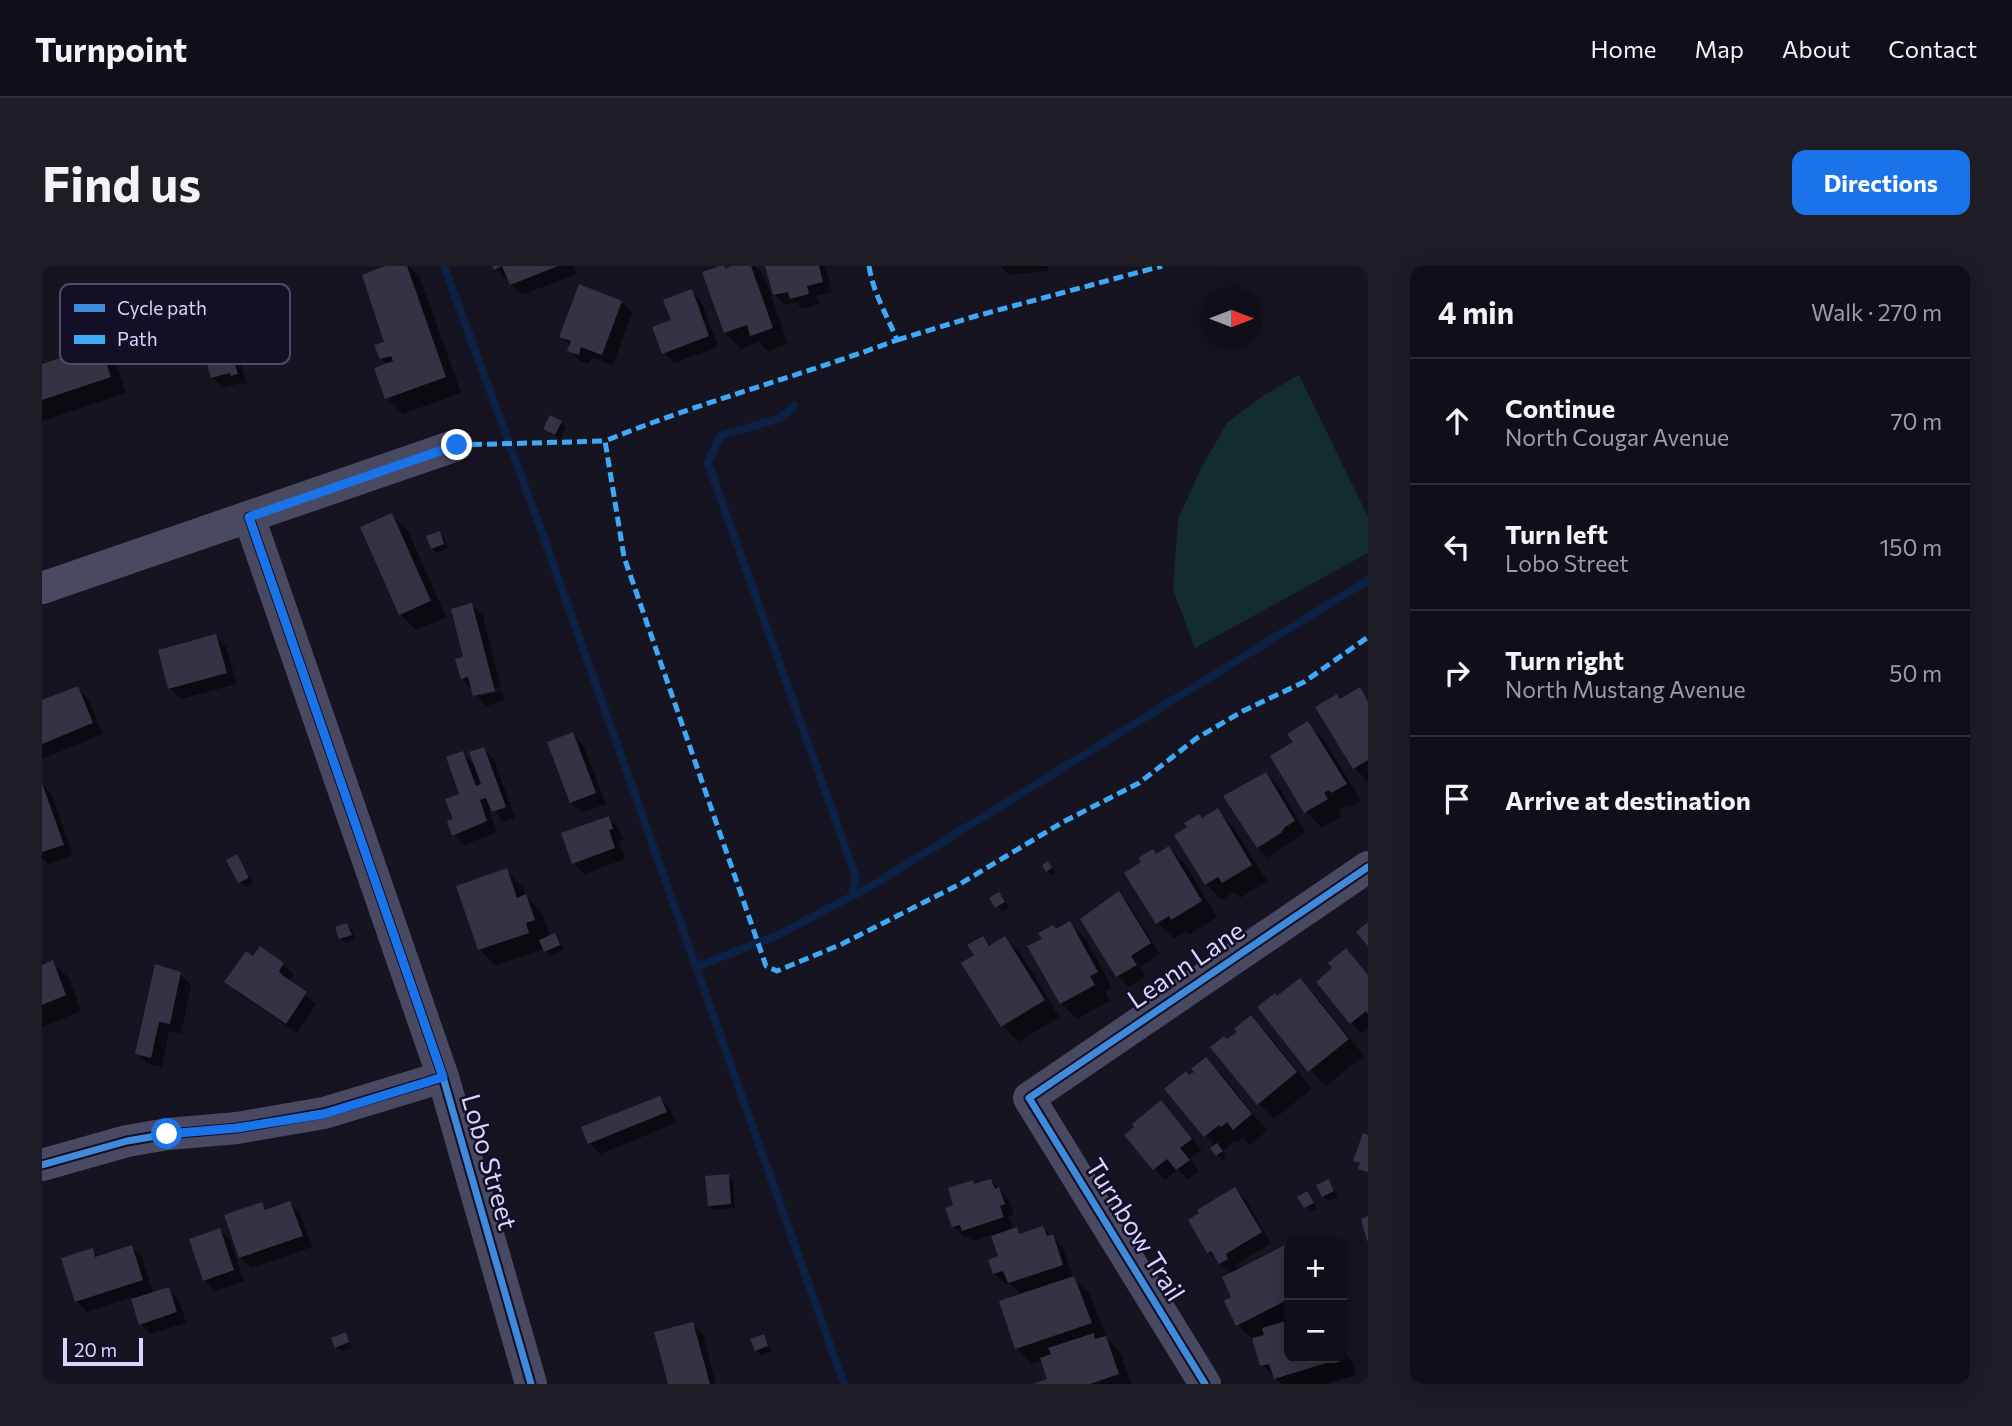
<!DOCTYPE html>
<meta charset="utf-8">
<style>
body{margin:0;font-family:Commissioner,sans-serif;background:#1e1d26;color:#f1f3f6}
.controls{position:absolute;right:21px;bottom:21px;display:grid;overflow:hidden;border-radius:14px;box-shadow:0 4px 18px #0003}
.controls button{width:63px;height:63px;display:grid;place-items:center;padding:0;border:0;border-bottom:2px solid #302f38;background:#100f19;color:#f1f3f6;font:35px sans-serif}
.compass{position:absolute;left:1158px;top:21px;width:63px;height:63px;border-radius:50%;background:#100f19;box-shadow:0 4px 18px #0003;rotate:90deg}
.scale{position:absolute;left:21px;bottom:18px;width:80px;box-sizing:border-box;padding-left:7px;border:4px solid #d9d4ff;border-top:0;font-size:19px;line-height:24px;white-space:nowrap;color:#d9d4ff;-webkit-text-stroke:5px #130f26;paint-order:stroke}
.stop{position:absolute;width:21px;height:21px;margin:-16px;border:5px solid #1a73e8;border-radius:50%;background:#fff}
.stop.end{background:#1a73e8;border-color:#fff;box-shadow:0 2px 7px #0008}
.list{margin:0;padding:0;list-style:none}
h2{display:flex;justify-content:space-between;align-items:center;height:91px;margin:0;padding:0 28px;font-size:30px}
h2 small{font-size:23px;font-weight:400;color:#9c9ca2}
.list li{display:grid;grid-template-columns:46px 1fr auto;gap:21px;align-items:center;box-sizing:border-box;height:126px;padding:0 28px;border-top:2px solid #302f38}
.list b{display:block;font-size:26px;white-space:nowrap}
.list p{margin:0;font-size:23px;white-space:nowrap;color:#9c9ca2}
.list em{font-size:23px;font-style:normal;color:#9c9ca2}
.icon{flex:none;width:38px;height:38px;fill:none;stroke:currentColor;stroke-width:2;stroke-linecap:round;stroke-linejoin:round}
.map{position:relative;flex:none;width:1326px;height:1118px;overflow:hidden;border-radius:14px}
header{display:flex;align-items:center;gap:42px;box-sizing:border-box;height:98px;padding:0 35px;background:#100f19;border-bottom:2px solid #302f38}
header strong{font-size:33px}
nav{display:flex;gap:38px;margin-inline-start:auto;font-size:24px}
.intro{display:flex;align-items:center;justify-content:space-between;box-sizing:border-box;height:168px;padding:0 42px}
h1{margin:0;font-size:49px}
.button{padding:18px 32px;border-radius:14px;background:#1a73e8;color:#fff;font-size:24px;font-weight:700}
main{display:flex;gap:42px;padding:0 42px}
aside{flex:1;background:#100f19;border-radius:14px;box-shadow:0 4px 18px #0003}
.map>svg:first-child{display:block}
.green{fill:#132c2d}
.shadow{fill:#0007}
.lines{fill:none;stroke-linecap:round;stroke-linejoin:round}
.stream{stroke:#0d2144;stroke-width:8}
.building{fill:#343243}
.minor{stroke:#4a4962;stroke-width:32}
.quiet{stroke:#3fa9f5;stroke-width:5;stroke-dasharray:10 5;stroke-linecap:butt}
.cycleway-casing{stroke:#130f26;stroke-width:11}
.cycleway{stroke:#408adc;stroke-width:7}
.route{stroke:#1a73e8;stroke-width:9}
.labels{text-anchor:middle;stroke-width:5;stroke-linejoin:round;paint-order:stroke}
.street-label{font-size:26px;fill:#d9d4ff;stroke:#130f26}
.key{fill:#130f26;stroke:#4e4a67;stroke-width:2}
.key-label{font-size:19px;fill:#d9d4ff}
</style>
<header>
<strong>Turnpoint</strong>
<nav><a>Home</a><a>Map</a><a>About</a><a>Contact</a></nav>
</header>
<div class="intro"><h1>Find us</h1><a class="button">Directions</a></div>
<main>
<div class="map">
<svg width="1326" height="1118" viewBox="0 0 1326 1118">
<rect width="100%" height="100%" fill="#161421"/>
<path class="green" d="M1257,109L1326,251V287L1153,382L1131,324L1136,253L1159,202L1185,157L1219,131Z"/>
<path class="shadow" d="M348,0H367L378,11L419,127L361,148L345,132L346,99L339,92L344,77Z
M452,0H531L534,8L480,29L469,18L467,12L464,14Z
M682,0L685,4L691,0H713L722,9L746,78L726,85L717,76L699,83L683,67Z
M725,0H783L790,26L774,30L777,38L760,43L754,36L743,39L733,29Z
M958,0H1006V5L967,9Z
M538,21L580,36L590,47L571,99L550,91L547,98L538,95L527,84L529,80L519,70Z
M163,22L174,32L190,87L198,96L205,118L201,119L199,117L182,122L171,112L146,27Z
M649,25L660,36L676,81L632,97L622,87L632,55Z
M57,81L74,97L84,127L0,155V100Z
M509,151L524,161L518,173L503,163Z
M350,249L366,265L404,351L374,364L358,348Z
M397,267L402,272L406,282L395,287L390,282Z
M430,339L441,350L459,421L438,427V430L460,425L463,435L444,440L420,412Z
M174,370L184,381L195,418L139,433L128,422L118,385Z
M36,422L46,433L61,468L0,493V436Z
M1317,424L1326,432V516L1313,502L1276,442L1299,435Z
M1265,457L1281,473L1319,534L1307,542L1304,539L1297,544L1300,550L1280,562L1264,546L1230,491L1253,477Z
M531,468L541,479L564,538L540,547L529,536Z
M441,483L452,493L473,552L462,556L451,543L447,544L455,566L422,579L412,569L419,529L420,487L434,500Z
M1224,508L1235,518L1263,566L1226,592L1216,581Z
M0,517L9,527L31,589L6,598L0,592Z
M1175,545L1191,561L1225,615L1198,632L1192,626L1180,634L1164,618L1160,554Z
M566,552L577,562L581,574L577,575L583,593L542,608L532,597Z
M1127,582L1143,598L1175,651L1147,669L1144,665L1132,673L1116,657L1114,589Z
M195,590L211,617L203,621L198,616Z
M1006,598L1014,607L1010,609L1005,604Z
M464,604L480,621L484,630L500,647L508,671L513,669L522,684L508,690L502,683L453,699L437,683Z
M957,628L967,641L960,646L950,632Z
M1076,628L1087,638L1118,688L1098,701L1104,710L1086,721L1076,710L1040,653Z
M1027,657L1044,673L1070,722L1063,726L1068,735L1035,753L1019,737L1015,665Z
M305,659L310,664L313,674L303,677L299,672Z
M941,672L949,680L963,672L979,688L1017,751L977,776L961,760L921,697L934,689Z
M1304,684L1326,709V762L1320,767L1309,757L1293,702Z
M212,692L241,698L252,709L247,716L274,738L255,767L195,726L185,716Z
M10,696L27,712L39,745L0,761V701Z
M139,708L149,719L139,768L127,765L120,801L105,798L95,788Z
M1258,714L1274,730L1322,790L1284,820L1268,804L1235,732Z
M1209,751L1225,767L1270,823L1232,853L1216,837L1186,775L1197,766Z
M1164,793L1180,809L1225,865L1208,879L1201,872L1196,876L1194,874L1180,886L1184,891L1180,894L1170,883L1173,880L1125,823L1148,811Z
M618,832L628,842L634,857L558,888L547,877Z
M1119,836L1160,884L1148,893L1157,905L1146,914L1136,903L1123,914L1084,869Z
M686,910L691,915L693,942L672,944L667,939Z
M949,915L967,934L972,949L967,950L972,964L980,969L1001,962L1021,981L1031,1012L1048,1028L1065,1073L1079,1088L1089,1118H996L1007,1114L1001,1095L990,1098L974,1082L980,1029L967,1017L963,1018L952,1007L958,991L950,969L932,975L927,970L922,971L911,960L913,940L930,916L934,920Z
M1286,915L1296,930L1286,935L1281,930Z
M1192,923L1203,933L1229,977L1193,999L1196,1004L1247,979V1092H1300V1084L1310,1095L1314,1109L1284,1118H1239L1220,1099L1213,1076L1196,1059L1189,1008L1167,986Z
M1264,927L1275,942L1269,946L1258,932Z
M248,937L258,948L270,981L209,1002L198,991L219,938L226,945Z
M177,964L188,974L202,1015L173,1025L162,1014Z
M89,981L100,991L111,1028L126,1023L137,1033L144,1057L109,1068L98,1058L90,1031L45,1046L34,1035L50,984L57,991Z
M650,1058L661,1069L674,1118H628Z
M303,1069L311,1081L300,1085L295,1081Z
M721,1070L730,1085L719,1089L714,1084Z"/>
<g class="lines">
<path class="stream" d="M402,0L498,261L802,1118
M752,140L739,152L678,170L666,197L814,611L810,630
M654,701L736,669L829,620L1326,314"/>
</g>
<path class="building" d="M343,0H365L404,111L343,133L332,102L351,95L349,90L338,93L332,79L342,76L320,9Z
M450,0H516L468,19L460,0L452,4Z
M678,0H683V3L689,0H709L731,62L708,70L705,59L682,67L660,6Z
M723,0H777L781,16L765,20L767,28L748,33L746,26L731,29Z
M537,18L580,35L560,89L539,81L537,89L525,85L529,75L517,71Z
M164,20L183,85L188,83L196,108L189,110L188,107L169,112L144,26Z
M650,23L667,70L620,88L610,61L629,54L621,34Z
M58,79L69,111L0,134V98Z
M508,149L520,155L513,169L501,163Z
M350,247L389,335L357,349L318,261Z
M398,265L402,278L389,283L384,270Z
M430,337L453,425L431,430L426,411L419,413L413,393L421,391L409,343Z
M174,368L185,407L126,423L116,384Z
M36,420L51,457L0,478V434Z
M1318,421L1326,435V494L1311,503L1273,441L1295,428L1298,433Z
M1266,455L1305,518L1289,527L1287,524L1282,527L1286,533L1262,547L1228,490L1251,476L1245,468Z
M531,466L554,527L528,537L505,476Z
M442,481L464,541L450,546L444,532L438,534L445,555L410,570L405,555L411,553L403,533L417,528L404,491L421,485L434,520L439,518L427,486Z
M1224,506L1253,555L1243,561L1239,567L1215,582L1181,530Z
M0,517L22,579L0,586Z
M1176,542L1210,599L1180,617L1176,611L1163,619L1132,569L1145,561L1142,557L1157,548L1160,552Z
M567,550L571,563L567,564L573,582L530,598L519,567Z
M1127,580L1160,635L1129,654L1127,650L1114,658L1082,607L1099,596L1096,592L1111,583L1114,588Z
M195,588L207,612L196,617L184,594Z
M1006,595L1010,602L1004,606L1000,599Z
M465,602L475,632L484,628L493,654L484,657L487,667L436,684L414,620Z
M1077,625L1109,677L1089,690L1095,699L1074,711L1038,653Z
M957,626L963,636L953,642L947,632Z
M1028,655L1056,706L1048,710L1053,719L1018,738L985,680L1000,673L996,667L1011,659L1014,663Z
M1326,656V680L1314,666Z
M305,657L310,669L297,673L293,661Z
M513,667L518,679L502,686L497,674Z
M941,670L947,680L963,670L1003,734L959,761L919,697L932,689L925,679Z
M218,680L242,697L237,705L240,709L265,726L244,758L182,716L204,685L211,690Z
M1304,682L1326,709V748L1324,745L1308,758L1274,716L1290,702L1286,697Z
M11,694L24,729L0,739V699Z
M113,698L139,706L128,758L117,756L109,792L93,788Z
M1258,712L1307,773L1266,806L1215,741L1233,727L1235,730Z
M1209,749L1255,806L1215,839L1168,781L1182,770L1185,773L1195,766L1192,763Z
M1164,791L1210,848L1191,864L1185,856L1179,861L1177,859L1162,871L1122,823L1144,805L1147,809L1152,806L1149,803Z
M618,830L625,846L546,878L539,861Z
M1119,834L1150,873L1138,882L1148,894L1134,904L1125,893L1111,904L1082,869L1092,861L1090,858Z
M1321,867L1326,869V906L1316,903L1318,897L1311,895Z
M1175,877L1181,885L1174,890L1168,882Z
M687,908L689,938L666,940L663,910Z
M949,913L953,923L957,921L963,938L958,940L962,951L920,965L918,959L910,961L903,942L911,939L906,922L931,914L932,918Z
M1287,913L1292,925L1280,931L1274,919Z
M1193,921L1220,966L1184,988L1186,993L1177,998L1169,985L1165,987L1146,954L1157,947L1155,944Z
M1265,925L1272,937L1262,942L1255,931Z
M248,935L261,970L197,992L182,949L220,936L223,944Z
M1326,950V975H1325L1319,953Z
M1001,960L1005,970L1011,968L1021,999L966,1017L961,1005L951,1008L946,994L956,990L949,970L975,961L977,968Z
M178,962L192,1004L161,1015L147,973Z
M1247,977V1033L1194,1060L1182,1035L1189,1031L1180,1011Z
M90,979L101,1014L33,1036L19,992L51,982L53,991Z
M1032,1010L1050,1057L973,1083L957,1035Z
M127,1021L135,1046L97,1059L89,1033Z
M1247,1054V1092H1300L1232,1113L1227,1098L1218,1100L1210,1072L1222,1069L1220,1062Z
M651,1056L668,1118H626L612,1066Z
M304,1066L307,1076L293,1082L289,1072Z
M1052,1067L1053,1073L1064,1070L1077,1108L1048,1118H991L1005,1113L998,1092L1009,1088L1006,1082Z
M722,1068L726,1080L713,1085L708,1073Z"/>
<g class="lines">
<path class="minor" d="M207,251L401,811L489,1118
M0,322L415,179
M0,899L85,875L126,868L195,862L282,847L401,811
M1163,1118L987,832L1326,601"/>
<path class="quiet" d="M827,0C831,27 845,49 855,74C758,110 658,136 563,175L582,291L724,700L735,705L800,678L918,618L1021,556L1097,517L1155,472L1201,445L1262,416L1326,371
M855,74L934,50L1120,0
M415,179L563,175"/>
<defs>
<path id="cycleway" d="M207,251L401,811L489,1118
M0,899L85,875L126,868L195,862L282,847L401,811
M1163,1118L987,832L1326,601"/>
</defs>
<use href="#cycleway" class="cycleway-casing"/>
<use href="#cycleway" class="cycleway"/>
</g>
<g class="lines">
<path class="route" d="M125,868L195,862L282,848L401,811L207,251L415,179"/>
</g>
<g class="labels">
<g class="street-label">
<text transform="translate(1144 699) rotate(-34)" y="9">Leann Lane</text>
<text transform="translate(447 896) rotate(74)" y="9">Lobo Street</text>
<text transform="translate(1093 964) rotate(58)" y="9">Turnbow Trail</text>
</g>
</g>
<rect x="18" y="18" width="230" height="80" rx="10" class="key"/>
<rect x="32" y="38" width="31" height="8" fill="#408adc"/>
<rect x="32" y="69" width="31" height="9" fill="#3fa9f5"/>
<g class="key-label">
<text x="75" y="49">Cycle path</text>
<text x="75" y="80">Path</text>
</g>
</svg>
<div class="controls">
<button>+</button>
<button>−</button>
</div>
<svg class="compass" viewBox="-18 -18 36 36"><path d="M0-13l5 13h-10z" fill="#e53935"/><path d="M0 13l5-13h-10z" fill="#9c9ca2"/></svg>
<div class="scale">20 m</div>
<div class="stop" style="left:125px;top:868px"></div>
<div class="stop end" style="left:415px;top:179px"></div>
</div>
<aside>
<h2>4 min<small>Walk · 270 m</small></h2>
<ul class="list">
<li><svg class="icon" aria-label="ahead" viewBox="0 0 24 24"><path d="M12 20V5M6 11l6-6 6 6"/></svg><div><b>Continue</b><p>North Cougar Avenue</p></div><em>70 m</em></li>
<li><svg class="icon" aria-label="left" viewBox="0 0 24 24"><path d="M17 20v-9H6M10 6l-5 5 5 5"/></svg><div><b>Turn left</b><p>Lobo Street</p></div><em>150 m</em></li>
<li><svg class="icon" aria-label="right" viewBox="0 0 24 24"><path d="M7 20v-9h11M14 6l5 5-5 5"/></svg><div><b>Turn right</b><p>North Mustang Avenue</p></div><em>50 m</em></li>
<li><svg class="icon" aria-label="arrive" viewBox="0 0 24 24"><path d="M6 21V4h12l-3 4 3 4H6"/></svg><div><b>Arrive at destination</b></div></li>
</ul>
</aside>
</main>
